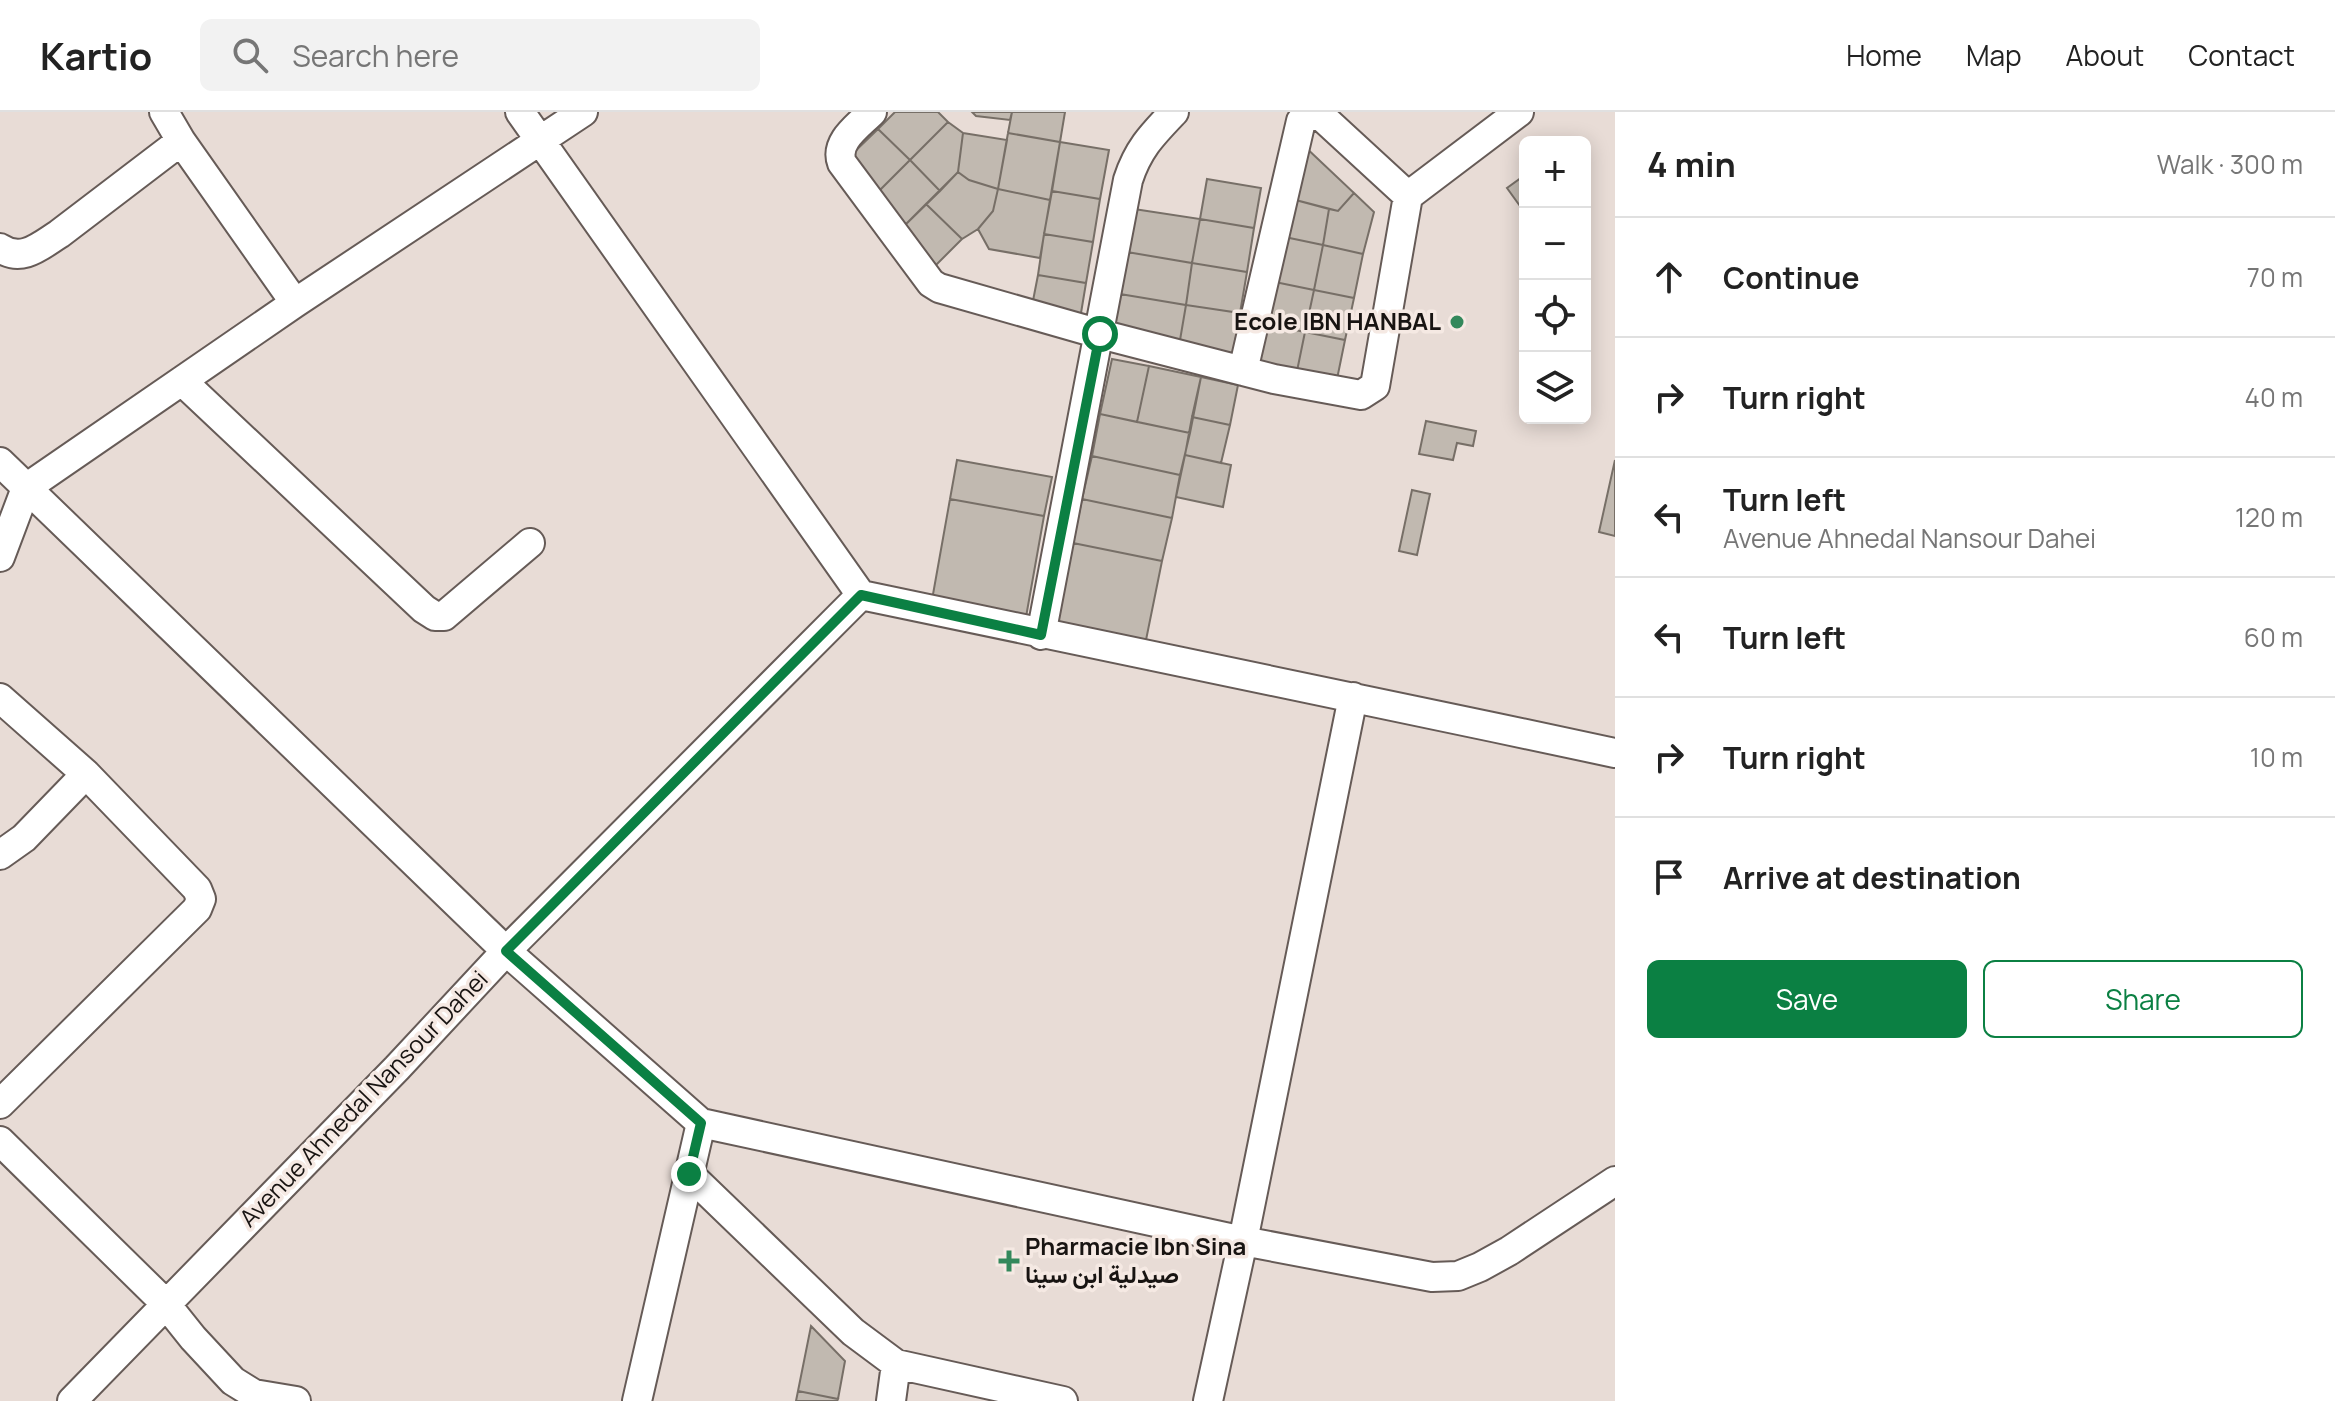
<!DOCTYPE html>
<meta charset="utf-8">
<style>
body{margin:0;font-family:Manrope,Vazirmatn,sans-serif;background:#f2f2f2;color:#222}
.controls{position:absolute;right:24px;top:24px;display:grid;overflow:hidden;border-radius:12px;box-shadow:0 4px 20px #0003}
.controls button{width:72px;height:72px;display:grid;place-items:center;padding:0;border:0;border-bottom:2px solid #e0e0e0;background:#fff;color:#222;font:40px sans-serif}
.stop{position:absolute;width:24px;height:24px;margin:-18px;border:6px solid #0b8043;border-radius:50%;background:#fff}
.stop.end{background:#0b8043;border-color:#fff;box-shadow:0 2px 8px #0008}
.list{margin:0;padding:0;list-style:none}
h2{display:flex;justify-content:space-between;align-items:center;height:104px;margin:0;padding:0 32px;font-size:34px}
h2 small{font-size:26px;font-weight:400;color:#767676}
.list li{display:grid;grid-template-columns:52px 1fr auto;gap:24px;align-items:center;box-sizing:border-box;height:120px;padding:0 32px;border-top:2px solid #e0e0e0}
.list b{display:block;font-size:30px;white-space:nowrap}
.list p{margin:0;font-size:26px;white-space:nowrap;color:#767676}
.list em{font-size:26px;font-style:normal;color:#767676}
.actions{display:flex;gap:16px;padding:24px 32px}
.actions a{flex:1;padding:18px 0;border:2px solid #0b8043;border-radius:12px;text-align:center;font-size:28px;color:#0b8043}
.actions .main{background:#0b8043;color:#fff}
.icon{flex:none;width:44px;height:44px;fill:none;stroke:currentColor;stroke-width:2;stroke-linecap:round;stroke-linejoin:round}
.map{position:relative;flex:none;width:1615px;height:1289px;overflow:hidden}
header{display:flex;align-items:center;gap:48px;box-sizing:border-box;height:112px;padding:0 40px;background:#fff;border-bottom:2px solid #e0e0e0}
header strong{font-size:38px}
nav{display:flex;gap:44px;margin-inline-start:auto;font-size:28px}
.search{width:560px;height:72px;background:#f2f2f2;display:flex;align-items:center;gap:20px;box-sizing:border-box;padding:0 28px;border-radius:12px;color:#767676;font-size:30px}
main{display:flex}
aside{flex:1;background:#fff}
.map>svg:first-child{display:block}
.building{fill:#c1b9b0;stroke:#776f67;stroke-width:2}
.lines{fill:none;stroke-linecap:round;stroke-linejoin:round}
.minor-casing{stroke:#665b57;stroke-width:32}
.minor{stroke:#fff;stroke-width:28}
.route{stroke:#0b8043;stroke-width:10}
.poi-dot{fill:#33885b;stroke:#f5e9e3;stroke-width:3}
.labels{text-anchor:middle;stroke-width:7;stroke-linejoin:round;paint-order:stroke}
.poi-label{font-size:24px;font-weight:bold;fill:#181412;stroke:#f5e9e3;text-anchor:end}
.street-label{font-size:24px;fill:#181412;stroke:#f5e9e3}
</style>
<header>
<strong>Kartio</strong>
<div class="search"><svg class="icon" aria-label="search" viewBox="0 0 24 24"><circle cx="10" cy="10" r="6"/><path d="M15 15l6 6"/></svg>Search here</div>
<nav><a>Home</a><a>Map</a><a>About</a><a>Contact</a></nav>
</header>
<main>
<div class="map">
<svg width="1615" height="1289" viewBox="0 0 1615 1289">
<rect width="100%" height="100%" fill="#e8dcd6"/>
<path class="building" d="M895,0H938L948,10L910,48L878,17Z
M972,0H1012L1010,8L976,4Z
M1012,0H1065L1060,30L1008,21Z
M948,10L963,21L958,60L940,79L910,48Z
M878,17L910,48L872,86L846,48Z
M963,21L1007,28L998,77L969,68L958,60Z
M1008,21L1060,30L1050,88L998,77Z
M1060,30L1109,38L1100,87L1052,79Z
M1301,31L1354,81L1338,99L1288,86Z
M910,48L940,79L896,122L872,86Z
M958,60L969,68L998,77L993,99L978,117L962,127L926,92Z
M1525,63V101L1507,76Z
M1207,67L1261,76L1254,116L1200,107Z
M998,77L1050,88L1040,146L989,137L978,117L993,99Z
M1052,79L1100,87L1093,130L1044,122Z
M1354,81L1374,100L1363,142L1323,133L1329,97L1338,99Z
M1288,86L1329,97L1323,133L1280,124Z
M926,92L962,127L928,161L896,122Z
M1134,97L1200,107L1192,151L1127,140Z
M1200,107L1254,116L1247,160L1192,151Z
M1044,122L1093,130L1086,171L1038,163Z
M1280,124L1323,133L1314,178L1270,169Z
M1323,133L1363,142L1354,186L1314,178Z
M1127,140L1192,151L1186,193L1120,182Z
M1192,151L1247,160L1240,201L1186,193Z
M1038,163L1086,171L1080,207L1031,199Z
M1270,169L1314,178L1305,220L1261,211Z
M1314,178L1354,186L1345,228L1305,220Z
M1120,182L1186,193L1179,234L1113,223Z
M1186,193L1240,201L1233,243L1179,234Z
M1261,211L1305,220L1297,259L1253,250Z
M1305,220L1345,228L1337,267L1297,259Z
M1112,247L1149,254L1137,310L1100,302Z
M1149,254L1201,265L1190,321L1137,310Z
M1201,265L1238,273L1230,313L1192,305Z
M1100,302L1190,321L1180,363L1092,344Z
M1192,305L1230,313L1221,351L1185,343Z
M1426,309L1476,319L1473,334L1457,331L1453,348L1419,342Z
M1185,343L1231,353L1223,395L1176,385Z
M1092,344L1180,363L1172,406L1082,387Z
M957,348L1052,365L1044,404L950,387Z
M1615,348V424L1599,420Z
M1412,378L1430,382L1417,443L1399,439Z
M950,387L1044,404L1026,505L932,488Z
M1082,387L1172,406L1162,449L1073,431Z
M1073,431L1162,449L1146,528L1057,510Z
M811,1214L845,1249L838,1287L798,1279Z
M798,1279L838,1287L837,1289H796Z"/>
<g class="lines">
<defs>
<path id="minor" d="M164,0L181,29L295,191
M520,0L861,483C1112,538 1364,587 1615,641
M872,0C858,14 834,30 842,51L931,171L939,176L1100,222L1243,259L1301,9L1307,4H1321L1408,84
M0,136C22,151 40,134 59,122L181,29
M1243,259L1274,267L1361,283L1375,274L1408,84L1519,0
M182,269L424,497L435,504H444L530,431
M0,350L506,839L701,1011L1243,1129L1432,1165L1458,1164L1480,1155L1509,1139L1615,1069
M0,445L26,376L295,191L583,0
M1041,523L1128,68C1138,37 1152,23 1174,0
M0,586L86,662L197,777L201,787L197,797L0,992
M0,743L24,726L86,662
M0,1029L165,1191L193,1226L233,1269L254,1282L296,1289
M689,1062L853,1220L896,1252L1063,1289
M72,1289L397,956L506,839L861,483
M637,1289L701,1011
M891,1289L896,1252
M1208,1289L1243,1129L1353,585"/>
</defs>
<use href="#minor" class="minor-casing"/>
<use href="#minor" class="minor"/>
</g>
<g class="lines">
<path class="route" d="M689,1062L701,1011L506,839L861,483L1041,523L1100,222"/>
</g>
<g class="poi-dot">
<circle cx="1457" cy="210" r="8"/>
<path d="M1005 1137h8v8h8v8h-8v8h-8v-8h-8v-8h8z"/>
</g>
<g class="labels">
<g class="poi-label">
<text x="1441" y="218">Ecole IBN HANBAL</text>
<text x="1025" y="1143" text-anchor="start">Pharmacie Ibn Sina<tspan x="1025" dy="28">صيدلية ابن سينا</tspan></text>
</g>
<g class="street-label">
<text transform="translate(364 987) rotate(-46)" y="8">Avenue Ahnedal Nansour Dahei</text>
</g>
</g>
</svg>
<div class="controls">
<button>+</button>
<button>−</button>
<button><svg class="icon" aria-label="locate" viewBox="0 0 24 24"><circle cx="12" cy="12" r="6"/><path d="M12 2v4M12 18v4M2 12h4M18 12h4"/></svg></button>
<button><svg class="icon" aria-label="layers" viewBox="0 0 24 24"><path d="M12 4l9 5-9 5-9-5zM3 14l9 5 9-5"/></svg></button>
</div>
<div class="stop" style="left:1100px;top:222px"></div>
<div class="stop end" style="left:689px;top:1062px"></div>
</div>
<aside>
<h2>4 min<small>Walk · 300 m</small></h2>
<ul class="list">
<li><svg class="icon" aria-label="ahead" viewBox="0 0 24 24"><path d="M12 20V5M6 11l6-6 6 6"/></svg><div><b>Continue</b></div><em>70 m</em></li>
<li><svg class="icon" aria-label="right" viewBox="0 0 24 24"><path d="M7 20v-9h11M14 6l5 5-5 5"/></svg><div><b>Turn right</b></div><em>40 m</em></li>
<li><svg class="icon" aria-label="left" viewBox="0 0 24 24"><path d="M17 20v-9H6M10 6l-5 5 5 5"/></svg><div><b>Turn left</b><p>Avenue Ahnedal Nansour Dahei</p></div><em>120 m</em></li>
<li><svg class="icon" aria-label="left" viewBox="0 0 24 24"><path d="M17 20v-9H6M10 6l-5 5 5 5"/></svg><div><b>Turn left</b></div><em>60 m</em></li>
<li><svg class="icon" aria-label="right" viewBox="0 0 24 24"><path d="M7 20v-9h11M14 6l5 5-5 5"/></svg><div><b>Turn right</b></div><em>10 m</em></li>
<li><svg class="icon" aria-label="arrive" viewBox="0 0 24 24"><path d="M6 21V4h12l-3 4 3 4H6"/></svg><div><b>Arrive at destination</b></div></li>
</ul>
<div class="actions"><a class="main">Save</a><a>Share</a></div>
</aside>
</main>
